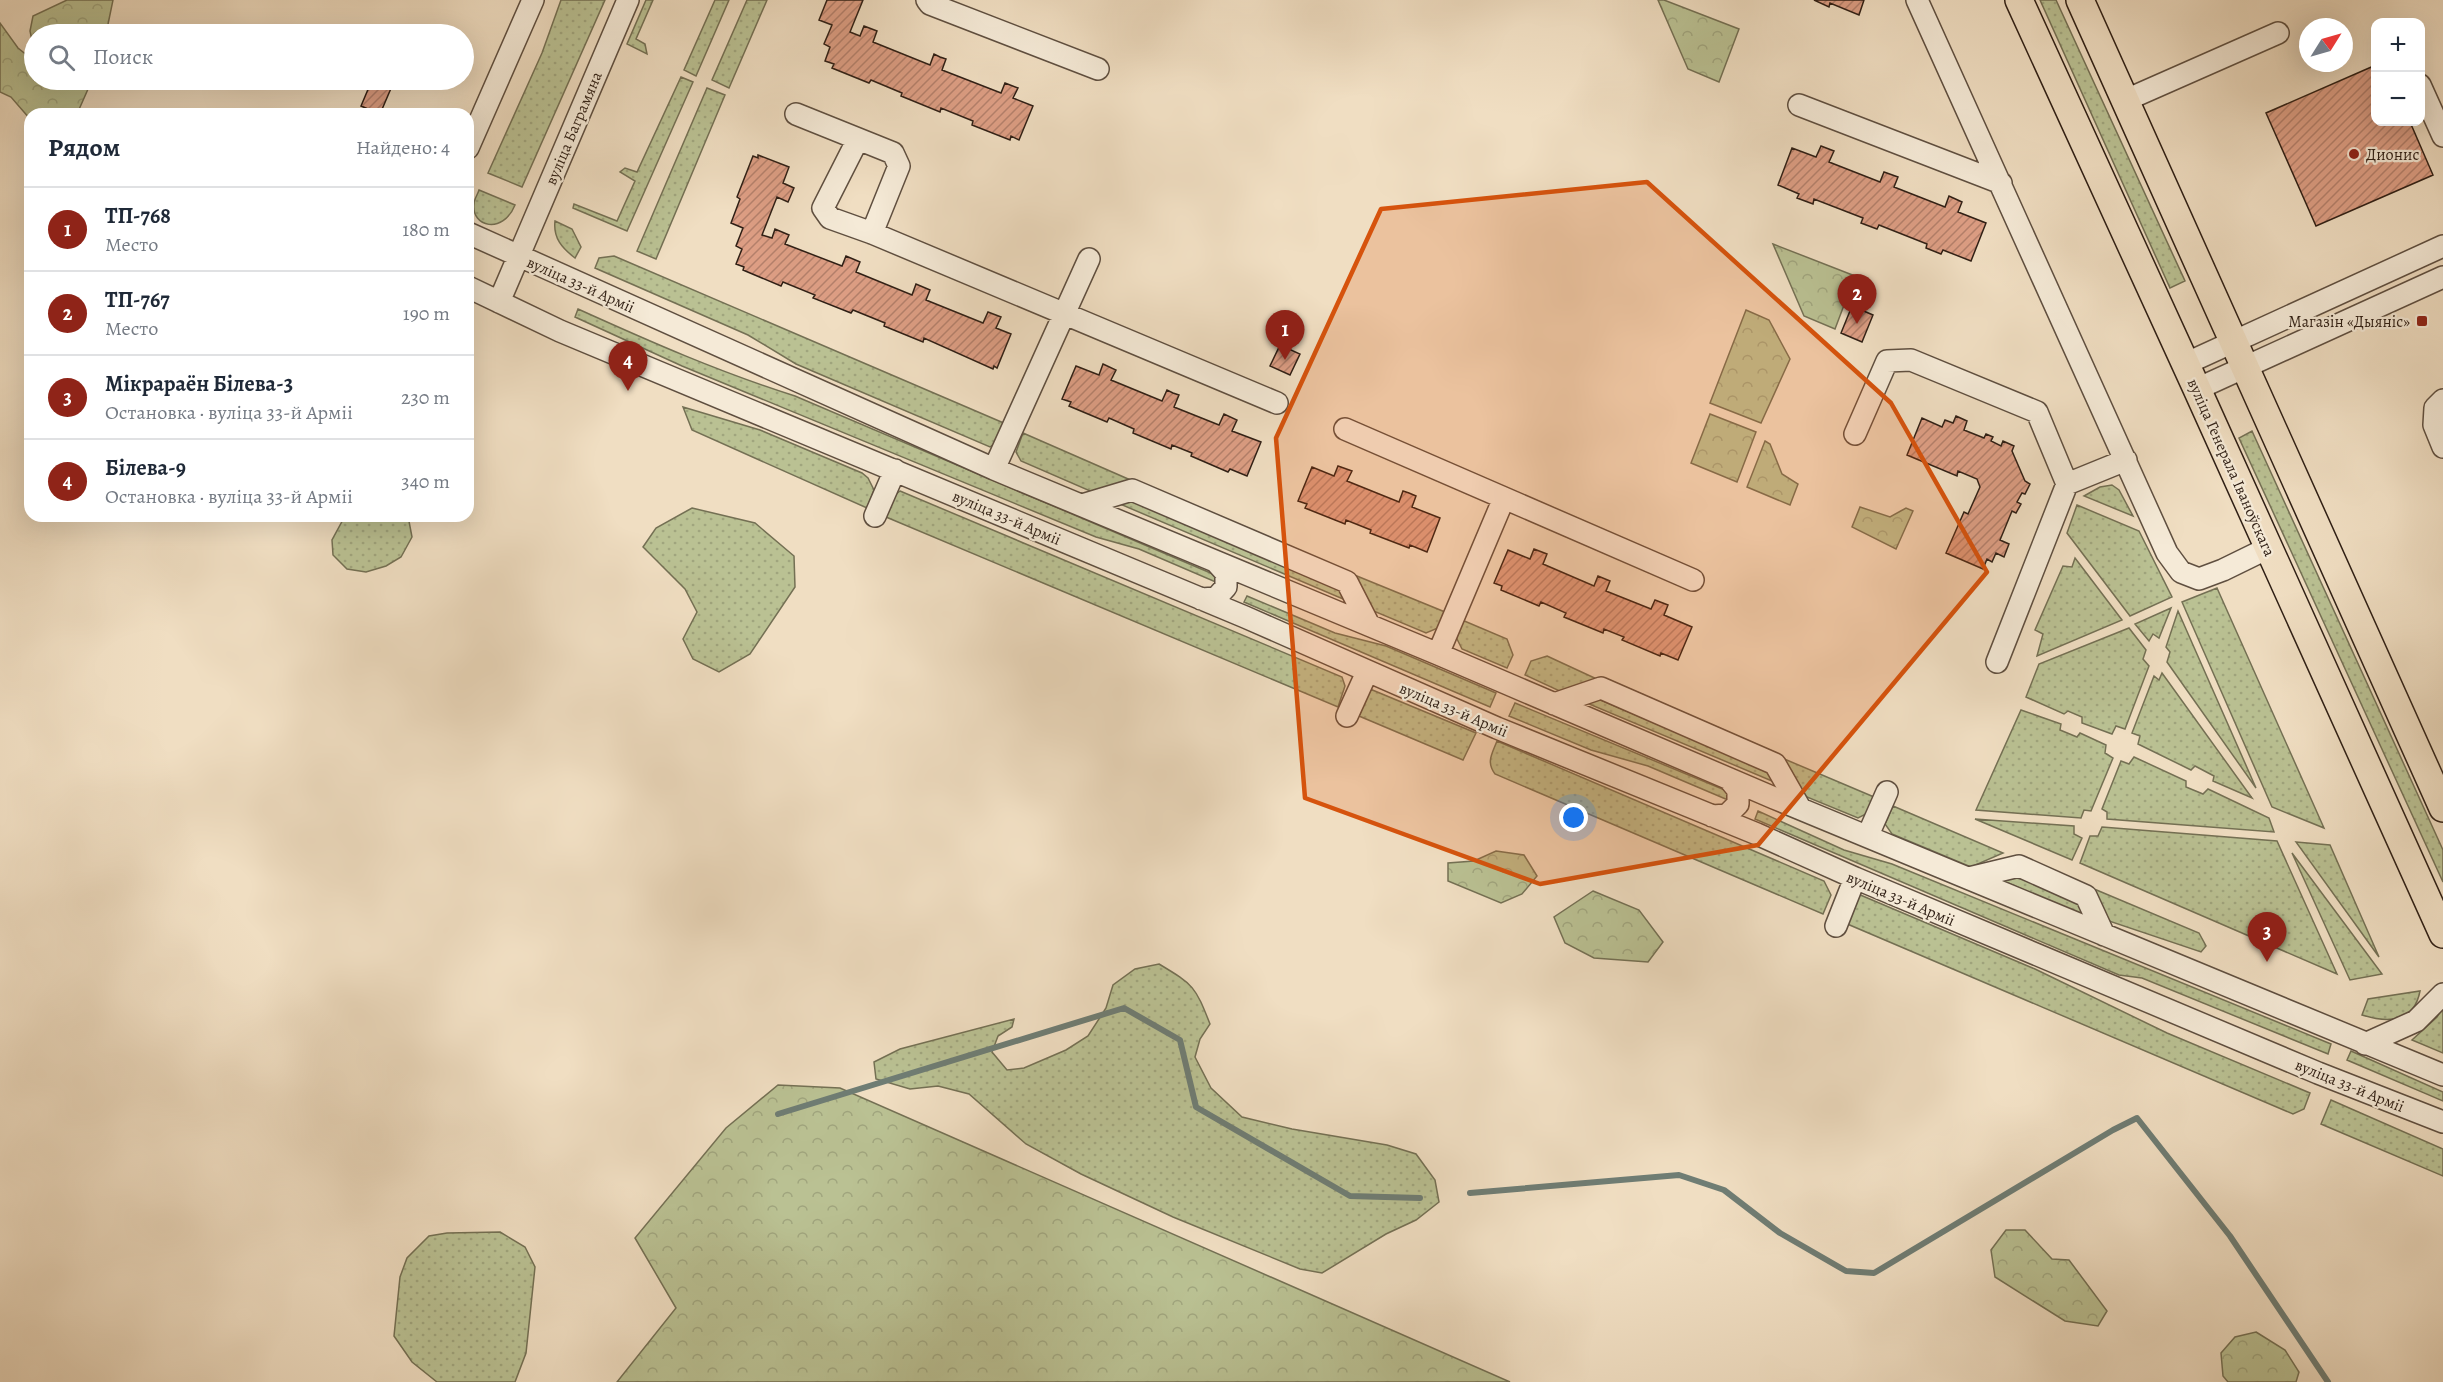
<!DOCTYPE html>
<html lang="ru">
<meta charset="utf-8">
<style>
body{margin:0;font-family:Alegreya,serif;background:#f6f6f7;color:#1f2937}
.controls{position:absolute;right:18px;top:18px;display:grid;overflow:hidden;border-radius:12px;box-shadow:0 6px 24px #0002}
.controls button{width:54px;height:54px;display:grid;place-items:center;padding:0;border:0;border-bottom:2px solid #e0e1e3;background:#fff;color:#1f2937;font:30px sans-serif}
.compass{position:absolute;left:2299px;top:18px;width:54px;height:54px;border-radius:50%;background:#fff;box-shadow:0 6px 24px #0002;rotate:53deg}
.you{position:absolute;left:1574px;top:818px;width:21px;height:21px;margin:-15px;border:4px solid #fff;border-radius:50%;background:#1a73e8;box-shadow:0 0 0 9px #1a73e833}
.badge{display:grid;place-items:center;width:39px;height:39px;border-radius:50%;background:#8f2418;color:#fff;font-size:20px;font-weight:700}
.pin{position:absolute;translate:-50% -50px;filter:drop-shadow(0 2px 3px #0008)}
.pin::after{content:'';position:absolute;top:32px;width:21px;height:18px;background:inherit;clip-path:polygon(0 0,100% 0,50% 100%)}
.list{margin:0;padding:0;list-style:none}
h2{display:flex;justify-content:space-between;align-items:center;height:78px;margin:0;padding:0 24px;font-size:26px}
h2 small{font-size:20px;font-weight:400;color:#747a83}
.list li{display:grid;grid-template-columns:39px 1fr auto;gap:18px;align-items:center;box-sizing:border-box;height:84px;padding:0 24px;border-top:2px solid #e0e1e3}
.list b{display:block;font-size:22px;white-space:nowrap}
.list p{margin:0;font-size:20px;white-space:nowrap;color:#747a83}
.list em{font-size:20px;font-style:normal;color:#747a83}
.icon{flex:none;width:33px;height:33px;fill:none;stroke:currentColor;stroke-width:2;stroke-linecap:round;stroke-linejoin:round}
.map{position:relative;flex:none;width:2443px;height:1382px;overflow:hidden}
.search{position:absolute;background:#fff;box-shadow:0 6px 24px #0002;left:24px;top:24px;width:450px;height:66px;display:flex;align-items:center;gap:15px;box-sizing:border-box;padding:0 21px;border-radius:33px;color:#747a83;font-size:22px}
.panel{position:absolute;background:#fff;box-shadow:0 6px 24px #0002;left:24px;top:108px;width:450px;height:414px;border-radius:18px}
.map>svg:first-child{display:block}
.grass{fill:url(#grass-dots);stroke:#747054;stroke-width:1.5}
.forest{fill:url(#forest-crowns);stroke:#747054;stroke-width:1.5}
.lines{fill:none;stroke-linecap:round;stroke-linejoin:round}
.stream{stroke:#6f7d74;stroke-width:6}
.building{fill:url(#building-hatch);stroke:#2f1f15;stroke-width:1.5}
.minor-casing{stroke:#5f4f40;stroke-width:24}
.major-casing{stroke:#2f1f15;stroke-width:30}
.minor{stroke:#f5ead7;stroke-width:21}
.major{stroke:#f0dec2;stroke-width:27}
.marked{fill:#d6530d;fill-opacity:0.2;stroke:#d6530d;stroke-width:4.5;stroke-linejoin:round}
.poi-dot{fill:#8f2418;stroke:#f5ead7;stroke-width:2}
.labels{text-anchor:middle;stroke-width:4.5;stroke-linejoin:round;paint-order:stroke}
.street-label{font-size:16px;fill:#2f1f15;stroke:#f5ead7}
.poi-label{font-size:16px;fill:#2f1f15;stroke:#f5ead7;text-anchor:start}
</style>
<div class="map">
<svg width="2443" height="1382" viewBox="0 0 2443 1382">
<defs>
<pattern id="grass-dots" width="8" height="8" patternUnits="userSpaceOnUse" patternTransform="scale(1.5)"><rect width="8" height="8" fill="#bac193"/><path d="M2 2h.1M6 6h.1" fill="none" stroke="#a0a57e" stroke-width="1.8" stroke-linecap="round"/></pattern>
<pattern id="forest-crowns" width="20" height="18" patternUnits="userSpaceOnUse" patternTransform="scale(1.5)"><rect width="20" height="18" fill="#bac193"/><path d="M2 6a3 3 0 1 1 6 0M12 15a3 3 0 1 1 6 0" fill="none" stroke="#a0a57e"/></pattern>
<pattern id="building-hatch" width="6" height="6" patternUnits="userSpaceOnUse" patternTransform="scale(1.5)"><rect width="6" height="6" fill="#dd9e84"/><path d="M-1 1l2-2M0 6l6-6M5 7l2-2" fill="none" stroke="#b4806b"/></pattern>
</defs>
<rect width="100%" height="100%" fill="#f0dec2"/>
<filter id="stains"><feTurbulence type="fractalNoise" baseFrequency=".00333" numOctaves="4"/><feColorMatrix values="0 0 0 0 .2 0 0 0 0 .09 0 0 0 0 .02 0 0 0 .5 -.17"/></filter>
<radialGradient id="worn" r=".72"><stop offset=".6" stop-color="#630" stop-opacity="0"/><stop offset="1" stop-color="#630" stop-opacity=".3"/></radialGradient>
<path class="grass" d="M561,0H605L522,187L488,173L542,53Z
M646,0H653L636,39L645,44L647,54L627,44Z
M715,0H729L696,76L684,70Z
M747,0H767L729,88L712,80Z
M2040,0H2056L2185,281L2170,288Z
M681,77L693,82L627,231L573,208L574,204L617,221L635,181L620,172L625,168L637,172Z
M707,88L725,95L656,259L637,251Z
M479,190L515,205C503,235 471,227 474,204C474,199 478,194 479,190Z
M555,221L572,229L581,247L575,258C562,248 553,238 555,221Z
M614,256L1006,424L1001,439L990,447L796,364L748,335L595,268L599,258Z
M578,309C651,342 719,372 795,396L1220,577L1218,583L1139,549L1096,537L682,366L575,317Z
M683,407L760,430L862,473L868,478L874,490L867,508L692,430Z
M2252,431L2443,850V882L2239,438Z
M1023,433L1135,482L1097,494L1021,461L1016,452Z
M2112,485L2119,490L2133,516L2084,496L2100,487Z
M900,491L1342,677L1345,686L1338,707L886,517L891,498Z
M1127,497L1344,591L1350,602L1113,501Z
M2077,505L2139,531L2172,597L2130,616L2067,533Z
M692,508L755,523L794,556L795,587L750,654L719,672L693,659L683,639L697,612L685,589L643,547L656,528Z
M345,516H408L412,537L401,557L386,566L366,572L347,569L333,555L332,540Z
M2075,558L2122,620L2037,656L2043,634L2035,630L2063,566L2072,567Z
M1352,574L1445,612L1438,628L1426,633L1364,607Z
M2217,588L2324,828L2272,807L2182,602Z
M1247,596L1335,633L1386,646L1496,693L1490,707L1244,602Z
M2171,608L2159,638L2153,634L2149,641L2135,624Z
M2178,611L2256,788L2167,662L2170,652L2166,647Z
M1462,620L1507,639L1513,655L1507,668L1462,649L1456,637Z
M2129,628L2146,650L2143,659L2149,666L2125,729L2116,726L2112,734L2082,723V717L2068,711L2064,714L2026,697L2039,664Z
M1547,656L1601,681L1566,694L1525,675L1531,661Z
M2162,673L2252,798L2213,781L2214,776L2195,766L2191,770L2138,744L2140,736L2132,733L2154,676L2159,680Z
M1370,689L1476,733L1463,760L1359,716Z
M1596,698L1777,775L1784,786L1582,701Z
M1515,703L1732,793L1728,800L1648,766L1591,750L1509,716Z
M2021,710L2061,724L2060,730L2077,737L2080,733L2106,745L2105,753L2113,758L2091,811L2084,810L2081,818L1976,810Z
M1497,741L1824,881L1831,895L1823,914L1495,774C1486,762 1492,754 1497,741Z
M2134,757L2186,781V787L2203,794L2208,789L2269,818L2274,832L2107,819V812L2102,809L2121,761L2129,764Z
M1782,758L1874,797L1868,813L1858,818L1802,795Z
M1893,806L2003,853L1971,867L1892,834L1885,824Z
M1758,811L1844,850L1892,864L2331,1044L2328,1054L2142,978L2119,975L1755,819Z
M1975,819L2074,826V834L2082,838L2072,860Z
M2102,827L2277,841L2337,974L2080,863L2090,836H2098Z
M2296,842L2330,845L2379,957Z
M2292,853L2382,974L2350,980Z
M2003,871L2078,902L2082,911L2081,915L1983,872Z
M2087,886L2199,933L2206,946L2201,952L2100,918Z
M1858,894L2035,969L2167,1033L2310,1093L2304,1109L2293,1114L1845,923Z
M1159,964C1194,985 1195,986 1210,1024L1200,1039L1195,1057L1211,1088L1242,1117L1292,1129L1387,1145L1416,1154L1435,1180L1439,1202L1416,1220L1386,1234L1322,1273L1300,1269L1173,1217L1081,1174L1026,1144L969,1094L938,1086L910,1089L876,1079L874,1062L900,1049L1014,1019L1012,1027L998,1036L992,1052L1007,1070L1024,1068L1066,1050L1088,1036L1106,1008L1113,985L1135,969Z
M2420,991C2414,1023 2388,1023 2362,1015L2368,999Z
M2443,1007V1053L2412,1040L2437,1017Z
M2351,1051L2443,1092V1101L2347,1060Z
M2331,1100L2443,1149V1176L2321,1124Z
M500,1232L525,1247L535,1267L526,1353L515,1382H437L412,1362L394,1336L400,1277L407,1258L429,1236L447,1233Z"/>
<path class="forest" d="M67,0H113L106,34H34V80H92L77,114H30V119L11,97L0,92V23L18,48L28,56L34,50L30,31L33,16Z
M1658,0H1664L1739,29L1719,82L1688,69Z
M1773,244L1855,276L1835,329L1804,316Z
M1746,310L1769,320L1790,359L1761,423L1710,403Z
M1710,414L1756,432L1737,482L1691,463Z
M1765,441L1770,444L1782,474L1798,484L1790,505L1747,487Z
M1860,507L1890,517L1906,508L1913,511L1896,549L1852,527Z
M1496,851L1524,855L1537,876L1522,894L1501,903L1448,881V863L1474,861Z
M1593,891L1639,910L1663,942L1648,962L1594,958L1565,943L1554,917Z
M778,1085L840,1088L1510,1382H617L676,1308L635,1238L726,1128Z
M2006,1230H2025L2052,1259L2069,1260L2107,1311L2098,1326L2065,1321L1995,1277L1991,1250Z
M2256,1332L2285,1350L2299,1372L2296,1382H2228L2223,1376L2221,1353L2235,1337Z"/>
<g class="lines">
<path class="stream" d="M778,1114L1124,1008L1180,1040L1196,1107L1350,1196L1420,1198
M1470,1193L1679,1175L1724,1190L1780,1233L1846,1271L1874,1273L2113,1130L2137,1118L2230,1236L2328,1382"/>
</g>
<path class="building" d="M827,0H863L850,32L860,36L864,26L877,31L873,42L930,65L934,54L940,57L946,59L942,70L1001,93L1005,83L1018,88L1013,98L1033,106L1019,140L1011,136L1010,140L972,125L973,121L941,108L940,112L901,96L902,93L871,80L869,83L832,68L834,64L825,61L830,47L824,44L832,25L819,20Z
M1814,0H1864L1859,15L1830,3L1829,7Z
M2376,65V122H2410L2433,175L2316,226L2266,113Z
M372,80L392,86L380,114L361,106Z
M1821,146L1834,151L1829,162L1880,182L1884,172L1898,177L1894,187L1945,207L1949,196L1962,202L1958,212L1986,223L1971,261L1943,250L1941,254L1926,248L1927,244L1879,225L1877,229L1861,223L1863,218L1814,199L1813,204L1797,198L1799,194L1778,185L1792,148L1816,157Z
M758,155L789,167L783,183L794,188L788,202L777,197L762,235L772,238L775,229L789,235L785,244L842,266L846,256L860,262L856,272L912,295L916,284L930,290L926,300L983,323L988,312L1001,317L996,328L1011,334L997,368L994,366L993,369L924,338L923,342L884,326L885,323L853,310L851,313L813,298L815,295L783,282L781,286L743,270L744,267L736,264L742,249L736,246L743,228L731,223L740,199L737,197L753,156L758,158Z
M1852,306L1873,315L1862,342L1841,333Z
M1280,345L1300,354L1290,375L1270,366Z
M1103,364L1116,370L1111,380L1162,401L1167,390L1173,393L1179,395L1174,407L1219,425L1224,414L1237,420L1232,431L1261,442L1247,476L1230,469L1228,472L1191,456L1192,453L1172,445L1171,449L1133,433L1134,429L1109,418L1107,422L1069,406L1071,402L1062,399L1076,366L1099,375Z
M1956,416L1967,421L1964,430L1984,438L1986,434L1993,437L1991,441L2001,446L2003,441L2014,446L2012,451L2025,481L2030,484L2025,494L2022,493L2017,502L2021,504L2016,513L2012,511L2000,540L2009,544L2004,557L1996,553L1992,562L1987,559L1983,569L1946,553L1964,512L1968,514L1980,487L1977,479L1958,471L1957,476L1907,455L1922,418L1942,427L1945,420L1953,423Z
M1338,466L1352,471L1347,481L1399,502L1403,491L1409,493L1416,496L1412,507L1440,518L1427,552L1410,545L1409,548L1370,533L1371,530L1346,520L1345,524L1305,508L1307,504L1298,501L1312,467L1334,476Z
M1534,549L1547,554L1543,564L1594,586L1598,576L1610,581L1606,591L1651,609L1655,600L1668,605L1664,615L1692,627L1678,660L1661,653L1660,656L1622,640L1624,637L1604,629L1603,633L1564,617L1566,613L1541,602L1539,606L1501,590L1502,586L1494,583L1508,550L1530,559Z"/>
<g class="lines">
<defs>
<path id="minor" d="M927,0L930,4L1098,69
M1917,0L2167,553L2181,572L2199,579L2223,570L2268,548
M2420,85L2443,136
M2126,100L2278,33
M1799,105L2001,183
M796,114L893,153L899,166L872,233
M858,139L823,208L830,218L872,233L1277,403
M468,148L533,0
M468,233L994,469L1438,654L1774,798L2443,1075
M468,287L560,331L1245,617L1497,728L1757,834L1855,878L2318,1073L2443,1122
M499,302L628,0
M2185,364L2443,246
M2197,389L2443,277
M2443,400L2435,408L2434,425L2443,447
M1345,429L1693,580
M1855,434L1887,361L1911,360L2037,412L2067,484L2126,460
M994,469L1089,259
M1082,505L1132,490L1347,582L1369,625
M875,516L895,470
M1201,599L1216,598L1226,587V573L1217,563
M1438,654L1504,498
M1997,662L2067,484
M1554,704L1601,688L1775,764L1800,808
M1347,716L1367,672
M1712,816L1727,815L1738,804V790L1729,779
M1868,835L1887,792
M1969,878L2019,866L2086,896L2104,935
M1836,926L1855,878
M2365,1044L2416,1021L2443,994"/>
<path id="major" d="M2019,0L2197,389L2443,934
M2080,0L2443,808"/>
</defs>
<use href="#minor" class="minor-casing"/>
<use href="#major" class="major-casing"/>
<use href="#minor" class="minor"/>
<use href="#major" class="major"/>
</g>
<path class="marked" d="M1647,182L1891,403L1987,572L1758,845L1540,884L1305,798L1276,438L1381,209Z"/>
<g class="poi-dot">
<circle cx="2354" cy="154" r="6"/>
<rect x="2416" y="315" width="12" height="12" rx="3"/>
</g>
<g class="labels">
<g class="street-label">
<text transform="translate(573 128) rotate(-67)" y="6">вуліца Баграмяна</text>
<text transform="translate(581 284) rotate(24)" y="6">вуліца 33-й Арміі</text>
<text transform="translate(2232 467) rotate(66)" y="6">вуліца Генерала Іваноўскага</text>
<text transform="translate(1007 517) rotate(23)" y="6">вуліца 33-й Арміі</text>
<text transform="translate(1454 709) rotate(23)" y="6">вуліца 33-й Арміі</text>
<text transform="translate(1901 898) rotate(23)" y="6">вуліца 33-й Арміі</text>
<text transform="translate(2350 1085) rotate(22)" y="6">вуліца 33-й Арміі</text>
</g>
<g class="poi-label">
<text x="2366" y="160">Дионис</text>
<text x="2410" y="327" text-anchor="end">Магазін «Дыяніс»</text>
</g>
</g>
<rect width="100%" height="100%" filter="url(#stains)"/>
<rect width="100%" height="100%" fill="url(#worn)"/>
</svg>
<div class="controls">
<button>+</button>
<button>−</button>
</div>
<svg class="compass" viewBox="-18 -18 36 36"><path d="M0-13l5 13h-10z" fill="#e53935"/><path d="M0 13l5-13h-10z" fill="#747a83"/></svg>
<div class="you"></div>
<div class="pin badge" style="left:1285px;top:360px">1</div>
<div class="pin badge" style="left:1857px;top:324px">2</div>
<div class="pin badge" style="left:2267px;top:962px">3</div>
<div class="pin badge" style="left:628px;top:391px">4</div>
<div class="search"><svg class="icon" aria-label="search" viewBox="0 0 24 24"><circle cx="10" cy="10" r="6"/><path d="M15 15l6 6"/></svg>Поиск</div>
<section class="panel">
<h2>Рядом<small>Найдено: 4</small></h2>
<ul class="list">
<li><span class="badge">1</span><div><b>ТП-768</b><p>Место</p></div><em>180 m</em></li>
<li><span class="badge">2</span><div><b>ТП-767</b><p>Место</p></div><em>190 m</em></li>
<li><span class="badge">3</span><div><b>Мікрараён Білева-3</b><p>Остановка · вуліца 33-й Арміі</p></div><em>230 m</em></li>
<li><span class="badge">4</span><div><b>Білева-9</b><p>Остановка · вуліца 33-й Арміі</p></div><em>340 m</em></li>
</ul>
</section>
</div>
